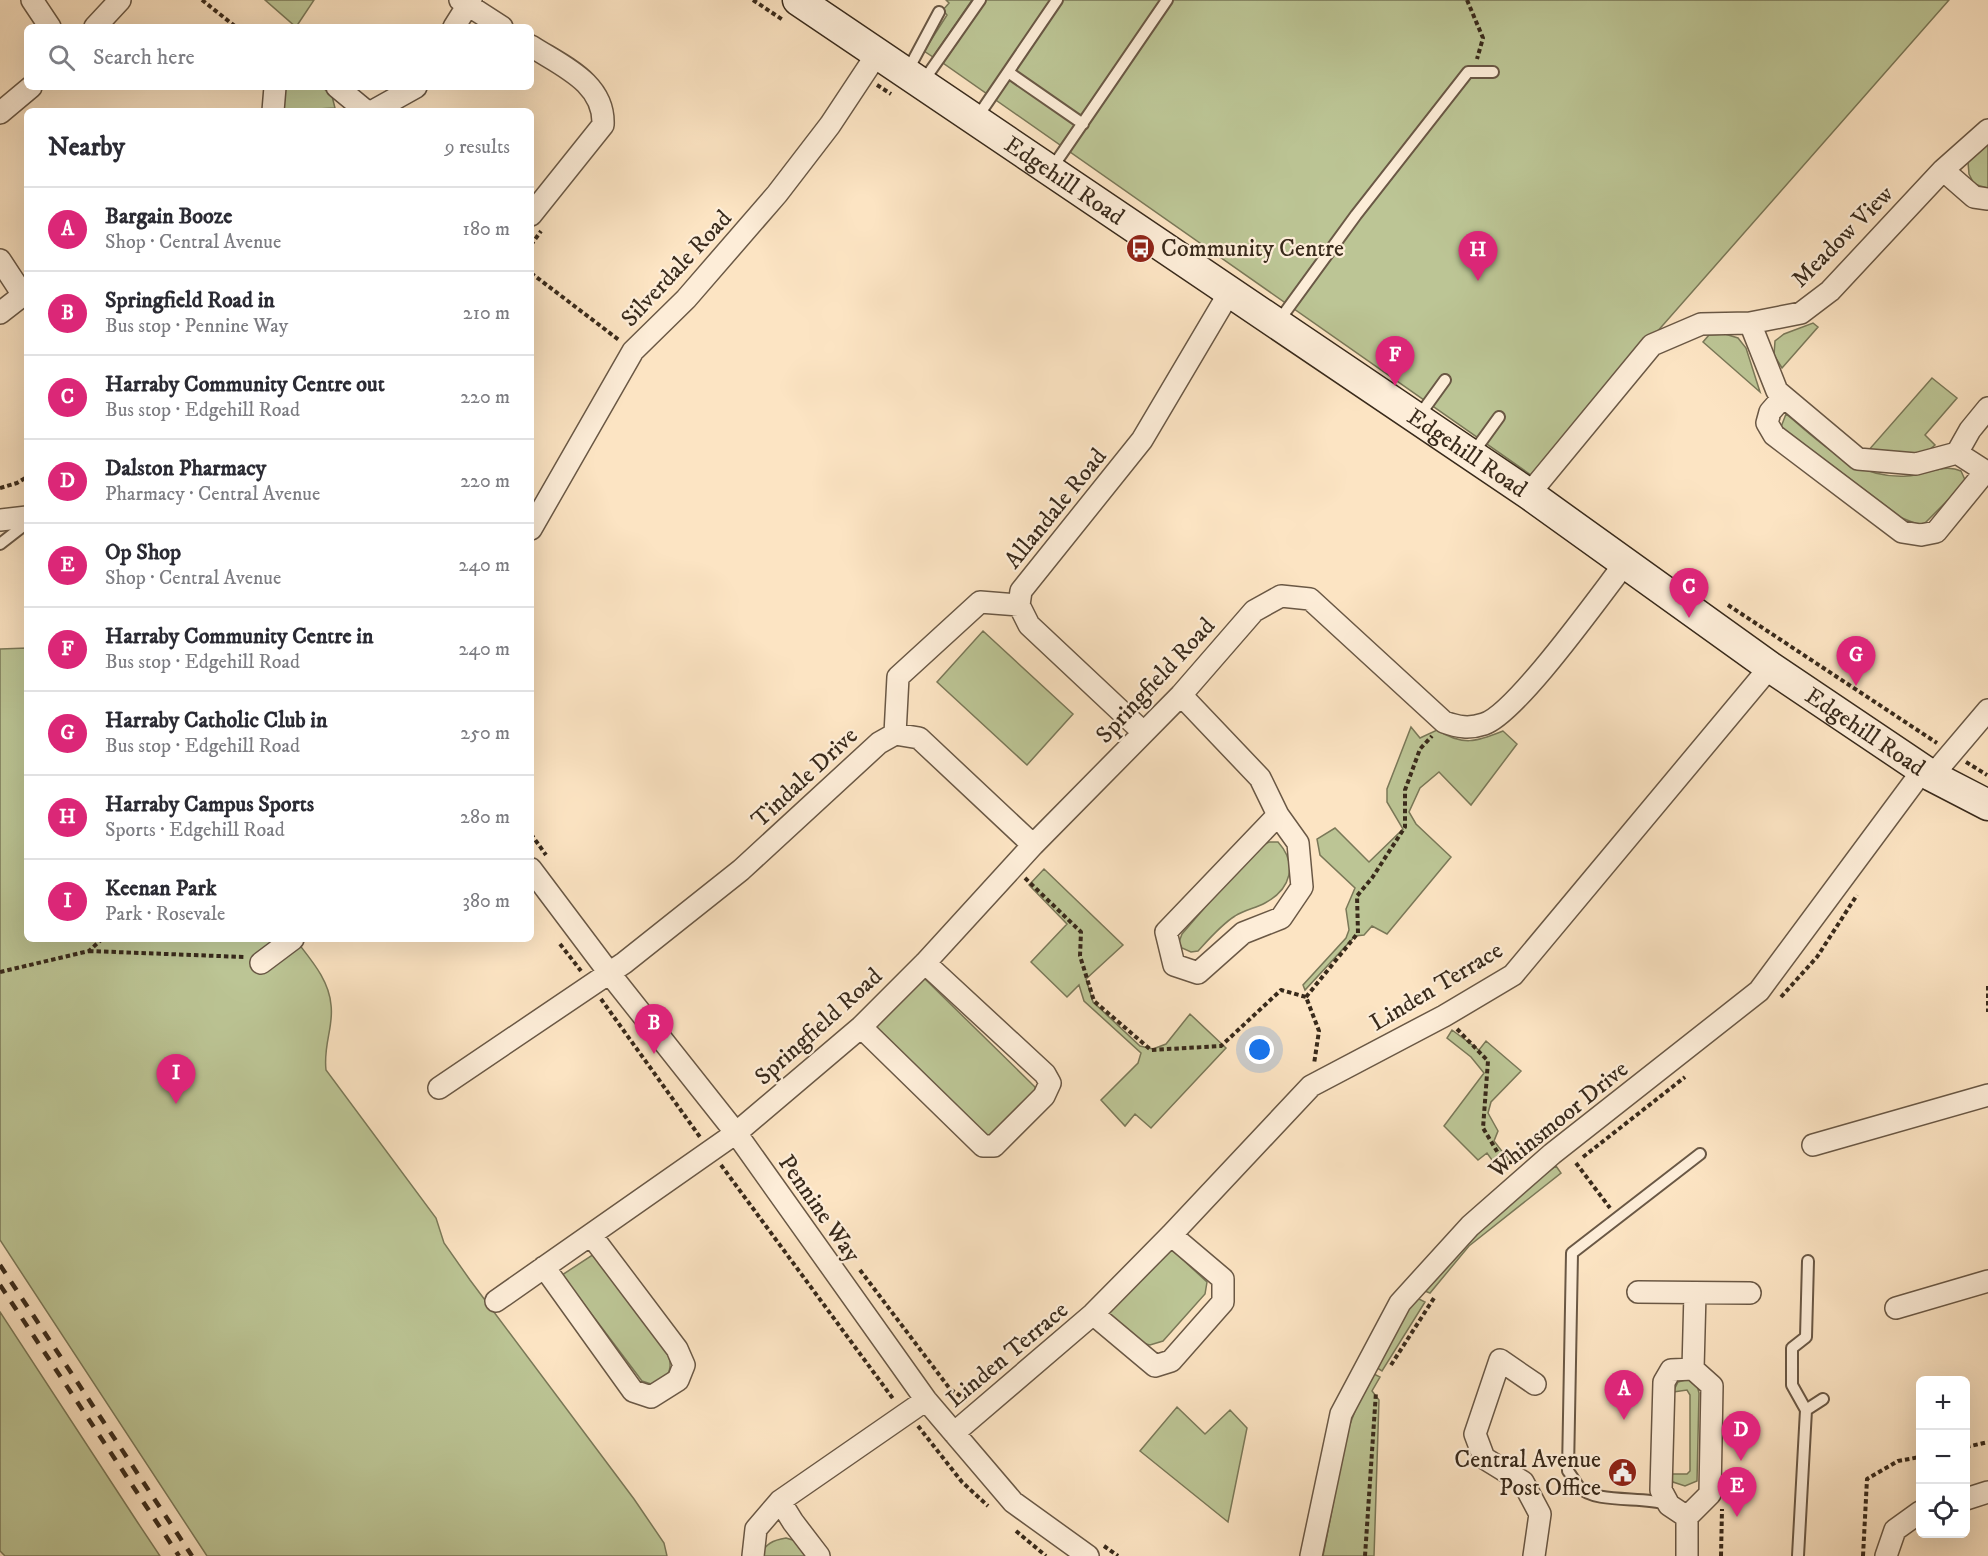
<!DOCTYPE html>
<meta charset="utf-8">
<style>
body{margin:0;font-family:"IM FELL DW Pica",serif;background:#f2f2f3;color:#2b2b33}
.controls{position:absolute;right:18px;bottom:18px;display:grid;overflow:hidden;border-radius:9px;box-shadow:0 6px 24px #0002}
.controls button{width:54px;height:54px;display:grid;place-items:center;padding:0;border:0;border-bottom:2px solid #e1e1e2;background:#fff;color:#2b2b33;font:30px sans-serif}
.you{position:absolute;left:1260px;top:1050px;width:21px;height:21px;margin:-15px;border:4px solid #fff;border-radius:50%;background:#1a73e8;box-shadow:0 0 0 9px #1a73e833}
.badge{display:grid;place-items:center;width:39px;height:39px;border-radius:50%;background:#db2777;color:#fff;font-size:20px;font-weight:700}
.pin{position:absolute;translate:-50% -50px;filter:drop-shadow(0 2px 3px #0008)}
.pin::after{content:'';position:absolute;top:32px;width:21px;height:18px;background:inherit;clip-path:polygon(0 0,100% 0,50% 100%)}
.list{margin:0;padding:0;list-style:none}
h2{display:flex;justify-content:space-between;align-items:center;height:78px;margin:0;padding:0 24px;font-size:26px}
h2 small{font-size:20px;font-weight:400;color:#7c7c81}
.list li{display:grid;grid-template-columns:39px 1fr auto;gap:18px;align-items:center;box-sizing:border-box;height:84px;padding:0 24px;border-top:2px solid #e1e1e2}
.list b{display:block;font-size:22px;white-space:nowrap}
.list p{margin:0;font-size:20px;white-space:nowrap;color:#7c7c81}
.list em{font-size:20px;font-style:normal;color:#7c7c81}
.icon{flex:none;width:33px;height:33px;fill:none;stroke:currentColor;stroke-width:2;stroke-linecap:round;stroke-linejoin:round}
.map{position:relative;flex:none;width:1988px;height:1556px;overflow:hidden}
.search{position:absolute;background:#fff;box-shadow:0 6px 24px #0002;left:24px;top:24px;width:510px;height:66px;display:flex;align-items:center;gap:15px;box-sizing:border-box;padding:0 21px;border-radius:9px;color:#7c7c81;font-size:22px}
.panel{position:absolute;background:#fff;box-shadow:0 6px 24px #0002;left:24px;top:108px;width:510px;height:834px;border-radius:9px}
.map>svg:first-child{display:block}
.green{fill:#bcc595;stroke:#7a7858;stroke-width:1.5}
.lines{fill:none;stroke-linecap:round;stroke-linejoin:round}
.lane-casing{stroke:#6a5845;stroke-width:14}
.street-casing{stroke:#6a5845;stroke-width:24}
.secondary-casing{stroke:#392a1b;stroke-width:33}
.path{stroke:#392a1b;stroke-width:4;stroke-dasharray:4.5 3;stroke-linecap:butt}
.lane{stroke:#fdedd8;stroke-width:10}
.street{stroke:#fdedd8;stroke-width:21}
.secondary{stroke:#fdedd8;stroke-width:30}
.rail{stroke:#392a1b;stroke-width:4.5;stroke-dasharray:10 10;stroke-linecap:butt}
.labels{text-anchor:middle;stroke-width:4.5;stroke-linejoin:round;paint-order:stroke}
.street-label{font-size:24px;fill:#392a1b;stroke:#fdedd8}
.poi-label{font-size:24px;fill:#392a1b;stroke:#fdedd8;text-anchor:start}
</style>
<div class="map">
<svg width="1988" height="1556" viewBox="0 0 1988 1556">
<rect width="100%" height="100%" fill="#fce4c3"/>
<filter id="stains"><feTurbulence type="fractalNoise" baseFrequency=".00333" numOctaves="4"/><feColorMatrix values="0 0 0 0 .2 0 0 0 0 .09 0 0 0 0 .02 0 0 0 .5 -.17"/></filter>
<radialGradient id="worn" r=".72"><stop offset=".6" stop-color="#630" stop-opacity="0"/><stop offset="1" stop-color="#630" stop-opacity=".3"/></radialGradient>
<path class="green" d="M265,0H314L296,27Z
M946,0H972L933,57L924,51L947,15L943,10L949,3Z
M986,0H1949L1531,475L943,63Z
M281,87H322L332,96L335,108L282,111Z
M1988,144V188H1987L1974,184L1969,174L1968,162Z
M1813,323L1818,327L1782,368L1774,355L1775,341L1784,334Z
M1725,334L1738,338L1746,348L1760,392L1703,342L1709,335Z
M1932,378L1957,398L1925,435L1935,445L1922,456L1867,452Z
M1786,414C1824,445 1855,479 1907,476C1925,475 1944,463 1961,471L1966,482L1922,526L1902,518L1781,427Z
M983,631L1073,714L1027,765L937,682Z
M27,648V939H295C310,959 329,979 331,1005C334,1026 323,1045 326,1070L436,1218L444,1243L470,1280L634,1499L664,1543L667,1556H207L0,1240V649Z
M1411,727L1420,738L1437,730C1463,746 1476,742 1503,731L1517,744L1471,805L1439,772L1420,788L1409,812L1416,824L1451,857L1387,934L1372,926L1364,935L1355,936L1305,990L1303,985L1346,938L1349,930L1346,909L1355,888L1320,855L1317,839L1335,828L1369,862L1403,829L1387,802V789Z
M1269,842H1278C1298,864 1291,889 1265,903C1256,908 1244,910 1235,916C1222,924 1209,939 1198,951L1191,952L1182,948L1179,942L1182,934L1255,849Z
M1044,869L1123,945L1086,979L1093,1002L1140,1046L1153,1049L1166,1044L1190,1014L1226,1048L1151,1128L1135,1114L1125,1126L1101,1100L1138,1063L1141,1053L1084,1001L1079,985L1067,997L1031,962L1067,924L1029,885Z
M924,978L1035,1087V1093L987,1137L877,1030L873,1021Z
M1452,1030L1479,1050L1486,1041L1521,1071L1491,1102L1488,1113L1498,1131L1494,1141L1508,1159L1497,1167L1487,1153L1478,1160L1444,1126L1484,1073L1471,1057L1447,1038Z
M1556,1166L1561,1173L1469,1246L1430,1293L1422,1290L1498,1210Z
M1168,1246L1207,1282L1205,1294L1163,1341L1150,1345L1142,1343L1104,1310Z
M594,1254L667,1351C672,1364 671,1370 664,1382L654,1385L642,1381L562,1275Z
M1415,1297L1425,1302L1382,1371L1374,1366Z
M0,1312L138,1523L160,1556H5L0,1551Z
M1370,1372L1380,1377L1372,1391L1379,1400L1374,1556H1323L1347,1432Z
M1689,1379L1697,1385L1699,1393L1697,1481L1685,1486L1673,1482L1668,1474H1687L1690,1471V1395L1687,1390L1673,1392L1678,1382Z
M1177,1407L1205,1434L1230,1410L1247,1428L1228,1522L1140,1451Z
M786,1538L796,1541L808,1556H760C765,1544 773,1540 786,1538Z"/>
<g class="lines">
<defs>
<path id="lane" d="M908,70L939,12
M1008,72L1083,124
M922,83L980,0
M976,119L1057,0
M1052,168L1167,0
M1278,322L1356,215L1468,72H1493
M1419,416L1445,380
M1473,453L1499,417
M0,544L27,523
M1806,1410L1792,1385V1348L1806,1337L1808,1261
M1666,1504C1643,1496 1595,1504 1579,1487C1575,1482 1572,1476 1568,1471L1572,1253L1700,1154
M1798,1556L1806,1410L1823,1399"/>
<path id="street" d="M32,0L50,27
M460,0L502,27
M95,27L120,0
M454,27L471,0
M531,46C562,66 605,83 603,125L531,215
M337,87L366,111
M273,111L275,87
M373,111L416,87
M0,113L31,87
M1943,170L1974,197L1988,199
M0,260L23,295
M0,313L27,292
M1750,323L1777,391L1858,459L1916,464L1957,453L1988,473
M1783,397L1770,412L1767,423L1774,435L1902,532L1921,535L1936,532L1985,472
M1957,453L1970,430L1988,408
M1529,494L1652,345L1701,324L1750,323L1801,313L1830,291L1943,170L1988,130
M0,520L27,517
M531,529L633,351L686,299L777,194L830,125L877,54
M1181,695L1260,778L1278,815L1298,843L1302,887L1281,918L1243,933L1198,973L1174,965L1166,932L1278,815
M1143,732L1029,625L1019,605L1021,591L1142,440L1229,293
M895,734L898,677L980,602L1019,605
M1932,776L1988,710
M531,869L610,974L736,1133L926,1400L1013,1502L1088,1556
M261,963L293,939
M861,1027L983,1146H994L1044,1096L1050,1083L1045,1074L925,963
M439,1088L624,963L741,870L879,743L895,734L919,738L1033,845
M1813,1145L1988,1095
M544,1267L633,1391L651,1397L678,1380L684,1365L677,1349L591,1235
M1638,1292L1750,1293
M496,1301L736,1133L861,1027L925,963L1033,845L1181,695L1254,611L1281,596L1310,599L1444,722C1458,727 1469,729 1484,724C1516,714 1601,594 1626,562
M1896,1308L1988,1281
M1093,1314L1155,1366L1171,1361L1223,1302V1279L1171,1235
M954,1433L1093,1314L1171,1235L1311,1086L1444,1016L1513,975L1770,667
M1966,1499L1988,1492
M780,1501L793,1522L819,1556
M1687,1517L1669,1505L1661,1490L1664,1382L1671,1370L1693,1369
M753,1556L756,1529L780,1501L926,1400
M1311,1556L1341,1414L1400,1303L1470,1226L1552,1154L1759,991L1923,770
M1534,1556L1540,1514L1523,1482L1484,1458L1475,1434L1500,1360L1535,1384
M1687,1556V1517L1710,1494L1712,1386L1693,1369L1695,1293
M1886,1556L1895,1530L1920,1512"/>
<g id="secondary">
<path id="s1" d="M798,0L1529,494L1770,667L1932,776L1988,805"/>
</g>
</defs>
<use href="#lane" class="lane-casing"/>
<use href="#street" class="street-casing"/>
<use href="#secondary" class="secondary-casing"/>
<path class="path" d="M202,0L236,27
M753,0L783,20
M1467,0L1483,38L1477,59
M877,85L891,94
M531,245L541,231
M531,273L619,340
M0,488L17,483L27,477
M1728,605L1937,743
M1966,762L1987,775
M531,834L546,855
M1025,878L1081,932L1080,956L1094,1001L1151,1050L1221,1046L1281,990L1306,997L1319,1031L1314,1064
M560,944L581,971
M89,951L244,957
M0,972L89,951L102,939
M1988,986V1012
M1306,997L1358,933L1357,896L1372,878L1405,827V790L1420,749L1432,736
M1781,997L1817,957L1857,895
M601,999L700,1137
M1457,1029L1488,1061L1483,1128L1504,1163L1512,1162
M1583,1157L1685,1077
M1576,1163L1610,1208
M721,1165L894,1400
M860,1270L950,1389L967,1400
M1391,1365L1434,1298
M918,1426L962,1482L988,1506
M1966,1447L1988,1442
M1016,1531L1046,1556
M1104,1546L1118,1556
M1365,1556L1376,1392
M1721,1556L1722,1509
M1863,1556L1867,1479L1898,1461L1920,1457"/>
<use href="#lane" class="lane"/>
<use href="#street" class="street"/>
<use href="#secondary" class="secondary"/>
<path class="rail" d="M0,1265L192,1556
M0,1285L179,1556"/>
</g>
<defs>
<symbol id="bus-disc" viewBox="-11 -11 22 22"><circle r="9.5" fill="#8f2418" stroke="#fdedd8"/><path d="M-5-6H5V4H4V6H2V4H-2V6H-4V4H-5ZM-3.5-4V0h7V-4ZM-3.5 1.2v1.5H-2V1.2ZM2 1.2v1.5H3.5V1.2Z" fill="#fff"/></symbol>
<symbol id="civic-disc" viewBox="-11 -11 22 22"><circle r="9.5" fill="#8f2418" stroke="#fdedd8"/><path d="M-.6-6.5H3V-4.5H.6V-3L4-1V1h2V6H-6V1h2V-1L-.6-3ZM-1.2 2.5V6h2.4V2.5Z" fill="#fff"/></symbol>
</defs>
<g fill-rule="evenodd">
<use href="#bus-disc" x="1124" y="232" width="33" height="33"/>
<use href="#civic-disc" x="1606" y="1456" width="33" height="33"/>
</g>
<g class="labels">
<g class="street-label">
<text dy="8" stroke="none"><textPath href="#s1" startOffset="322">Edgehill Road</textPath></text>
<text transform="translate(1842 236) rotate(-45)" y="8">Meadow View</text>
<text transform="translate(676 268) rotate(-47)" y="8">Silverdale Road</text>
<text dy="8" stroke="none"><textPath href="#s1" startOffset="808">Edgehill Road</textPath></text>
<text transform="translate(1055 508) rotate(-51)" y="8">Allandale Road</text>
<text transform="translate(1155 680) rotate(-47)" y="8">Springfield Road</text>
<text dy="8" stroke="none"><textPath href="#s1" startOffset="1294">Edgehill Road</textPath></text>
<text transform="translate(804 777) rotate(-43)" y="8">Tindale Drive</text>
<text transform="translate(1436 986) rotate(-31)" y="8">Linden Terrace</text>
<text transform="translate(818 1026) rotate(-42)" y="8">Springfield Road</text>
<text transform="translate(1558 1119) rotate(-39)" y="8">Whinsmoor Drive</text>
<text transform="translate(820 1208) rotate(55)" y="8">Pennine Way</text>
<text transform="translate(1007 1354) rotate(-40)" y="8">Linden Terrace</text>
</g>
<g class="poi-label">
<text x="1161" y="256">Community Centre</text>
<text x="1601" y="1467" text-anchor="end">Central Avenue<tspan x="1601" dy="28">Post Office</tspan></text>
</g>
</g>
<rect width="100%" height="100%" filter="url(#stains)"/>
<rect width="100%" height="100%" fill="url(#worn)"/>
</svg>
<div class="controls">
<button>+</button>
<button>−</button>
<button><svg class="icon" aria-label="locate" viewBox="0 0 24 24"><circle cx="12" cy="12" r="6"/><path d="M12 2v4M12 18v4M2 12h4M18 12h4"/></svg></button>
</div>
<div class="you"></div>
<div class="pin badge" style="left:1624px;top:1420px">A</div>
<div class="pin badge" style="left:654px;top:1054px">B</div>
<div class="pin badge" style="left:1689px;top:618px">C</div>
<div class="pin badge" style="left:1741px;top:1461px">D</div>
<div class="pin badge" style="left:1737px;top:1517px">E</div>
<div class="pin badge" style="left:1395px;top:386px">F</div>
<div class="pin badge" style="left:1856px;top:686px">G</div>
<div class="pin badge" style="left:1478px;top:281px">H</div>
<div class="pin badge" style="left:176px;top:1104px">I</div>
<div class="search"><svg class="icon" aria-label="search" viewBox="0 0 24 24"><circle cx="10" cy="10" r="6"/><path d="M15 15l6 6"/></svg>Search here</div>
<section class="panel">
<h2>Nearby<small>9 results</small></h2>
<ul class="list">
<li><span class="badge">A</span><div><b>Bargain Booze</b><p>Shop · Central Avenue</p></div><em>180 m</em></li>
<li><span class="badge">B</span><div><b>Springfield Road in</b><p>Bus stop · Pennine Way</p></div><em>210 m</em></li>
<li><span class="badge">C</span><div><b>Harraby Community Centre out</b><p>Bus stop · Edgehill Road</p></div><em>220 m</em></li>
<li><span class="badge">D</span><div><b>Dalston Pharmacy</b><p>Pharmacy · Central Avenue</p></div><em>220 m</em></li>
<li><span class="badge">E</span><div><b>Op Shop</b><p>Shop · Central Avenue</p></div><em>240 m</em></li>
<li><span class="badge">F</span><div><b>Harraby Community Centre in</b><p>Bus stop · Edgehill Road</p></div><em>240 m</em></li>
<li><span class="badge">G</span><div><b>Harraby Catholic Club in</b><p>Bus stop · Edgehill Road</p></div><em>250 m</em></li>
<li><span class="badge">H</span><div><b>Harraby Campus Sports</b><p>Sports · Edgehill Road</p></div><em>280 m</em></li>
<li><span class="badge">I</span><div><b>Keenan Park</b><p>Park · Rosevale</p></div><em>380 m</em></li>
</ul>
</section>
</div>
